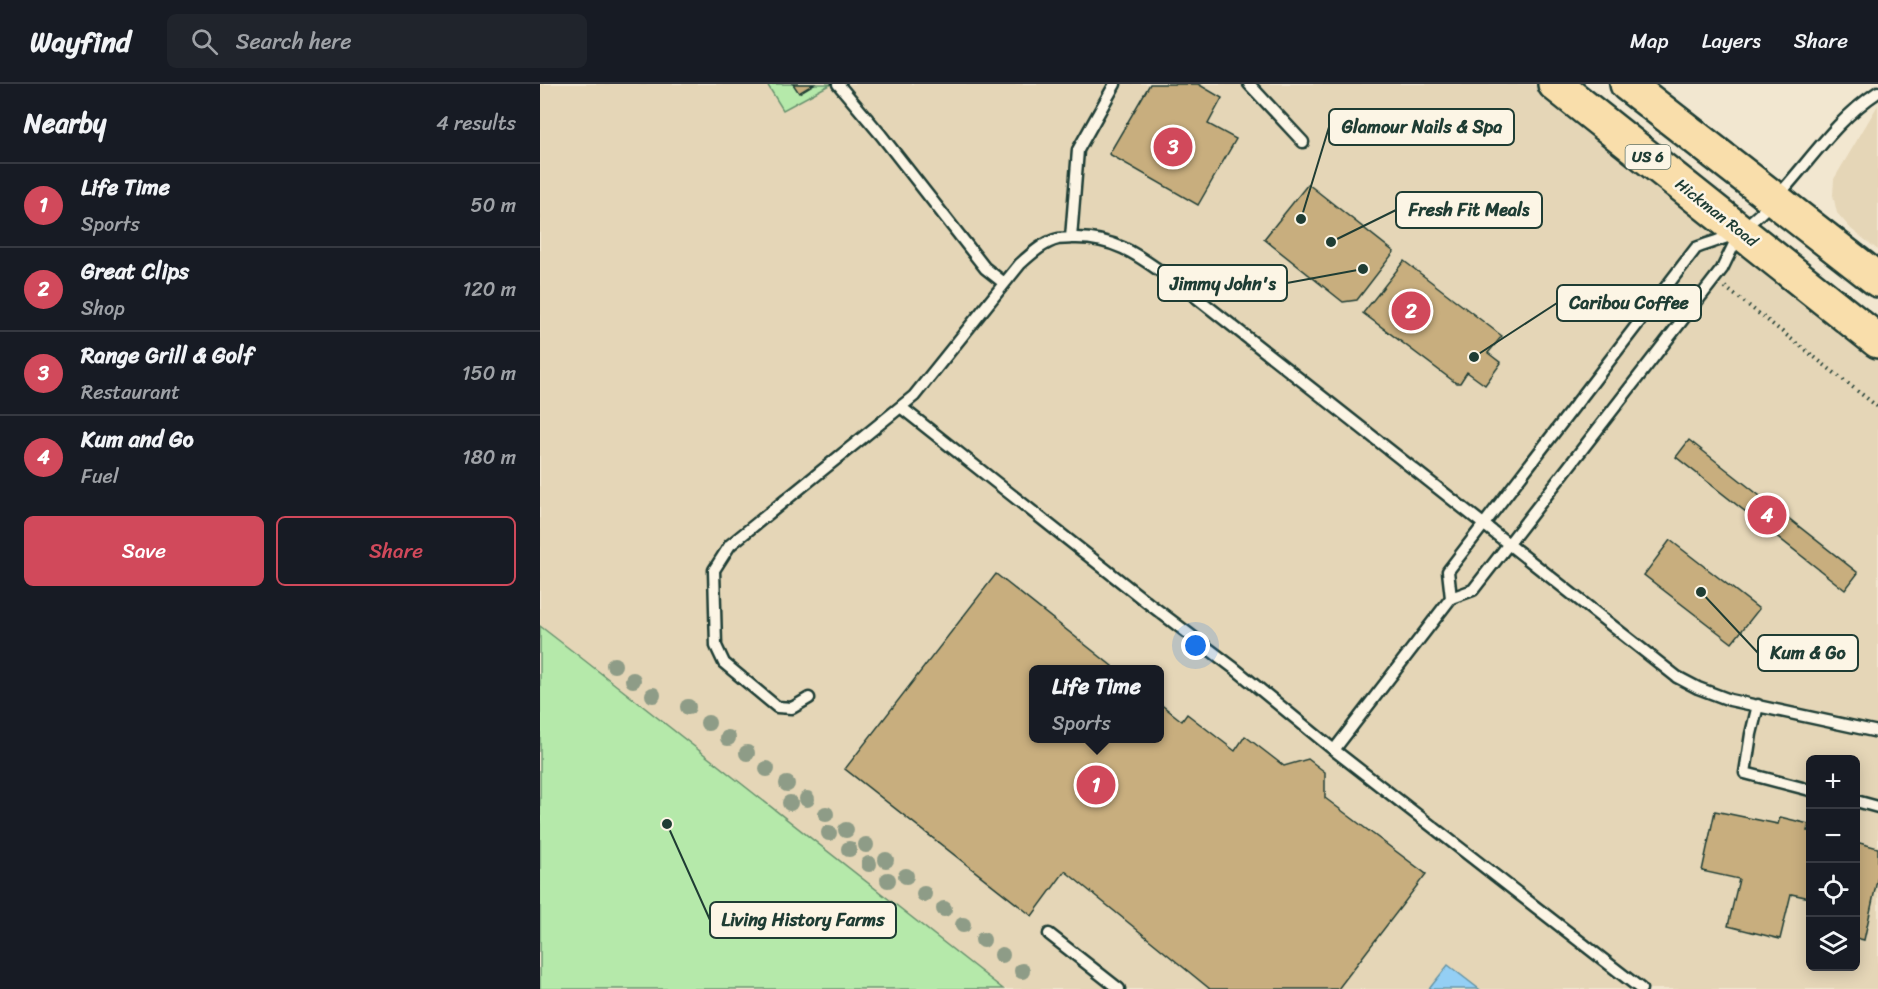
<!DOCTYPE html>
<meta charset="utf-8">
<style>
body{margin:0;font-family:Sriracha,sans-serif;background:#20242c;color:#f1f3f6}
.controls{position:absolute;right:18px;bottom:18px;display:grid;overflow:hidden;border-radius:9px;box-shadow:0 3px 15px #0003}
.controls button{width:54px;height:54px;display:grid;place-items:center;padding:0;border:0;border-bottom:2px solid #363941;background:#171b24;color:#f1f3f6;font:30px sans-serif}
.you{position:absolute;left:656px;top:562px;width:21px;height:21px;margin:-15px;border:4px solid #fff;border-radius:50%;background:#1a73e8;box-shadow:0 0 0 9px #1a73e833}
.badge{display:grid;place-items:center;width:39px;height:39px;border-radius:50%;background:#d1495b;color:#fff;font-size:20px;font-weight:700}
.pin{position:absolute;translate:-50% -50%;border:3px solid #fff;box-shadow:0 2px 6px #0006}
.popup{position:absolute;left:489px;top:581px;width:135px;height:78px;box-sizing:border-box;display:grid;place-content:center;border-radius:9px;background:#171b24;filter:drop-shadow(0 2px 4px #0005);font-size:20px;white-space:nowrap;color:#9ea1a6}
.popup b{font-size:22px;color:#f1f3f6}
.popup::after{content:'';position:absolute;left:50%;top:100%;margin-left:-12px;border:12px solid transparent;border-top-color:#171b24}
.list{margin:0;padding:0;list-style:none}
h2{display:flex;justify-content:space-between;align-items:center;height:78px;margin:0;padding:0 24px;font-size:26px}
h2 small{font-size:20px;font-weight:400;color:#9ea1a6}
.list li{display:grid;grid-template-columns:39px 1fr auto;gap:18px;align-items:center;box-sizing:border-box;height:84px;padding:0 24px;border-top:2px solid #363941}
.list b{display:block;font-size:22px;white-space:nowrap}
.list p{margin:0;font-size:20px;white-space:nowrap;color:#9ea1a6}
.list em{font-size:20px;font-style:normal;color:#9ea1a6}
.actions{display:flex;gap:12px;padding:18px 24px}
.actions a{flex:1;padding:14px 0;border:2px solid #d1495b;border-radius:9px;text-align:center;font-size:21px;color:#d1495b}
.actions .main{background:#d1495b;color:#fff}
.icon{flex:none;width:33px;height:33px;fill:none;stroke:currentColor;stroke-width:2;stroke-linecap:round;stroke-linejoin:round}
.map{position:relative;flex:none;width:1338px;height:905px;overflow:hidden}
header{display:flex;align-items:center;gap:36px;box-sizing:border-box;height:84px;padding:0 30px;background:#171b24;border-bottom:2px solid #363941}
header strong{font-size:28px}
nav{display:flex;gap:33px;margin-inline-start:auto;font-size:21px}
.search{width:420px;height:54px;background:#20242c;display:flex;align-items:center;gap:15px;box-sizing:border-box;padding:0 21px;border-radius:9px;color:#9ea1a6;font-size:22px}
main{display:flex}
aside{flex:1;background:#171b24}
.map>svg:first-child{display:block}
.built{fill:#e5d6b7;fill-rule:evenodd}
.green{fill:#b5e9aa;stroke:#6a936f;stroke-width:1.5}
.water{fill:#94cff4;stroke:#6595a7;stroke-width:1.5}
.building{fill:#c8ae7e;stroke:#1f3d34;stroke-width:1.5}
.lines{fill:none;stroke-linecap:round;stroke-linejoin:round}
.service-casing{stroke:#1f3d34;stroke-width:15}
.trunk-casing{stroke:#1f3d34;stroke-width:38}
.path{stroke:#1f3d34;stroke-width:4;stroke-dasharray:1.5 4.5;stroke-linecap:butt}
.service{stroke:#fcf5e5;stroke-width:10}
.trunk{stroke:#f9deab;stroke-width:33}
.tree{fill:#8e9c87}
.labels{text-anchor:middle;stroke-width:5;stroke-linejoin:round;paint-order:stroke}
.shield{fill:#fcf5e5;stroke:#617469;stroke-width:1.5}
.shield-label{font-size:15px;font-weight:bold;fill:#1f3d34}
.street-label{font-size:16px;fill:#1f3d34;stroke:#fcf5e5}
.leader{fill:none;stroke:#1f3d34;stroke-width:2}
.callout-dot{fill:#1f3d34;stroke:#fcf5e5;stroke-width:2}
.callout{fill:#fcf5e5;stroke:#1f3d34;stroke-width:2}
.callout-label{font-size:18px;text-anchor:middle;font-weight:bold;fill:#1f3d34}
</style>
<header>
<strong>Wayfind</strong>
<div class="search"><svg class="icon" aria-label="search" viewBox="0 0 24 24"><circle cx="10" cy="10" r="6"/><path d="M15 15l6 6"/></svg>Search here</div>
<nav><a>Map</a><a>Layers</a><a>Share</a></nav>
</header>
<main>
<aside>
<h2>Nearby<small>4 results</small></h2>
<ul class="list">
<li><span class="badge">1</span><div><b>Life Time</b><p>Sports</p></div><em>50 m</em></li>
<li><span class="badge">2</span><div><b>Great Clips</b><p>Shop</p></div><em>120 m</em></li>
<li><span class="badge">3</span><div><b>Range Grill &amp; Golf</b><p>Restaurant</p></div><em>150 m</em></li>
<li><span class="badge">4</span><div><b>Kum and Go</b><p>Fuel</p></div><em>180 m</em></li>
</ul>
<div class="actions"><a class="main">Save</a><a>Share</a></div>
</aside>
<div class="map">
<svg width="1338" height="905" viewBox="0 0 1338 905">
<rect width="100%" height="100%" fill="#f2e7d0"/>
<filter id="ink" filterUnits="userSpaceOnUse"><feTurbulence type="fractalNoise" baseFrequency=".0167" numOctaves="2"/><feDisplacementMap in="SourceGraphic" scale="12" xChannelSelector="R" yChannelSelector="G"/><feConvolveMatrix kernelMatrix="1 2 1 2 8 2 1 2 1" color-interpolation-filters="sRGB"/></filter>
<g filter="url(#ink)">
<path class="built" d="M0,0H227L243,26L291,0H1015L1338,258V905H463L0,542ZM493,586H619V654H493ZM1270,676H1316V882H1270Z
M1338,21V166L1311,145L1297,129L1293,111L1294,95Z"/>
<path class="green" d="M227,0H291L243,26Z
M0,542L44,576L463,905H0Z"/>
<path class="water" d="M908,881L939,905H889Z"/>
<path class="building" d="M253,0H274L259,9Z
M610,0H658L682,14L668,40L696,55L658,121L569,70Z
M768,100L854,168L817,216L803,218L724,155Z
M864,177L962,252L948,269L961,279L945,301L927,288L920,299H916L823,229Z
M1149,356L1318,489L1305,506L1136,373Z
M1130,456L1219,525L1192,559L1104,491Z
M456,490L577,586H493V654H619V619L642,637L647,630L695,667L705,652L744,682L768,675L785,688V714L886,790L798,905H670L525,787L492,832L305,685Z
M1175,727L1238,740L1240,733L1269,740L1267,747H1270V814L1251,810L1240,855L1188,842L1199,795L1162,787Z
M1316,758L1338,764V792L1324,856L1316,854Z"/>
<g class="lines">
<defs>
<path id="service" d="M298,0L341,51L445,184L464,199
M709,0L763,58
M531,154L538,66L575,0
M362,324L608,519L694,584L794,666L1101,905
M911,514L908,487L1156,164C1171,158 1191,154 1203,144C1255,105 1283,44 1338,8
M269,614L252,624L237,623L184,579L176,562L174,486L190,461L374,312L480,180C490,171 504,158 518,155C522,154 528,155 532,154C582,152 608,180 647,206L1137,593L1158,604L1190,616L1338,648
M1218,621L1211,650L1205,689L1270,706
M794,666L911,514L933,506L1182,185L1198,152
M1316,717L1338,723
M509,850L579,905"/>
<path id="trunk" d="M1015,0L1338,257
M1087,0L1338,196"/>
</defs>
<use href="#service" class="service-casing"/>
<use href="#trunk" class="trunk-casing"/>
<path class="path" d="M1185,203L1338,323"/>
<use href="#service" class="service"/>
<use href="#trunk" class="trunk"/>
</g>
<g class="tree">
<circle cx="74" cy="581" r="8"/>
<circle cx="93" cy="596" r="8"/>
<circle cx="113" cy="611" r="8"/>
<circle cx="148" cy="623" r="8"/>
<circle cx="168" cy="639" r="8"/>
<circle cx="188" cy="654" r="8"/>
<circle cx="207" cy="669" r="8"/>
<circle cx="227" cy="685" r="8"/>
<circle cx="247" cy="700" r="8"/>
<circle cx="267" cy="715" r="8"/>
<circle cx="250" cy="719" r="8"/>
<circle cx="286" cy="730" r="8"/>
<circle cx="306" cy="746" r="8"/>
<circle cx="289" cy="749" r="8"/>
<circle cx="326" cy="761" r="8"/>
<circle cx="309" cy="765" r="8"/>
<circle cx="346" cy="776" r="8"/>
<circle cx="329" cy="780" r="8"/>
<circle cx="366" cy="792" r="8"/>
<circle cx="348" cy="796" r="8"/>
<circle cx="384" cy="810" r="8"/>
<circle cx="404" cy="825" r="8"/>
<circle cx="423" cy="841" r="8"/>
<circle cx="443" cy="856" r="8"/>
<circle cx="462" cy="871" r="8"/>
<circle cx="482" cy="887" r="8"/>
</g>
</g>
<g class="labels">
<rect class="shield" x="1085.5" y="61" width="45" height="24" rx="4.5"/>
<g class="shield-label">
<text x="1108" y="78">US 6</text>
</g>
<g class="street-label">
<text transform="translate(1177 128) rotate(38)" y="6">Hickman Road</text>
</g>
</g>
<path class="leader" d="M761 135L789 43M791 158L856 126M823 185L747 199M934 273L1017 219M1161 508L1218 569M127 740L170 836"/>
<g class="callout-dot">
<circle cx="761" cy="135" r="6"/>
<circle cx="791" cy="158" r="6"/>
<circle cx="823" cy="185" r="6"/>
<circle cx="934" cy="273" r="6"/>
<circle cx="1161" cy="508" r="6"/>
<circle cx="127" cy="740" r="6"/>
</g>
<g class="callout">
<rect x="789" y="25" width="185" height="36" rx="6"/>
<rect x="856" y="108" width="146" height="36" rx="6"/>
<rect x="618" y="181" width="129" height="36" rx="6"/>
<rect x="1017" y="201" width="144" height="36" rx="6"/>
<rect x="1218" y="551" width="100" height="36" rx="6"/>
<rect x="170" y="818" width="186" height="36" rx="6"/>
</g>
<g class="callout-label">
<text x="882" y="49">Glamour Nails &amp; Spa</text>
<text x="929" y="132">Fresh Fit Meals</text>
<text x="683" y="206">Jimmy John's</text>
<text x="1089" y="225">Caribou Coffee</text>
<text x="1268" y="575">Kum &amp; Go</text>
<text x="263" y="842">Living History Farms</text>
</g>
</svg>
<div class="controls">
<button>+</button>
<button>−</button>
<button><svg class="icon" aria-label="locate" viewBox="0 0 24 24"><circle cx="12" cy="12" r="6"/><path d="M12 2v4M12 18v4M2 12h4M18 12h4"/></svg></button>
<button><svg class="icon" aria-label="layers" viewBox="0 0 24 24"><path d="M12 4l9 5-9 5-9-5zM3 14l9 5 9-5"/></svg></button>
</div>
<div class="you"></div>
<div class="pin badge" style="left:556px;top:701px">1</div>
<div class="popup"><b>Life Time</b>Sports</div>
<div class="pin badge" style="left:871px;top:227px">2</div>
<div class="pin badge" style="left:633px;top:63px">3</div>
<div class="pin badge" style="left:1227px;top:431px">4</div>
</div>
</main>
